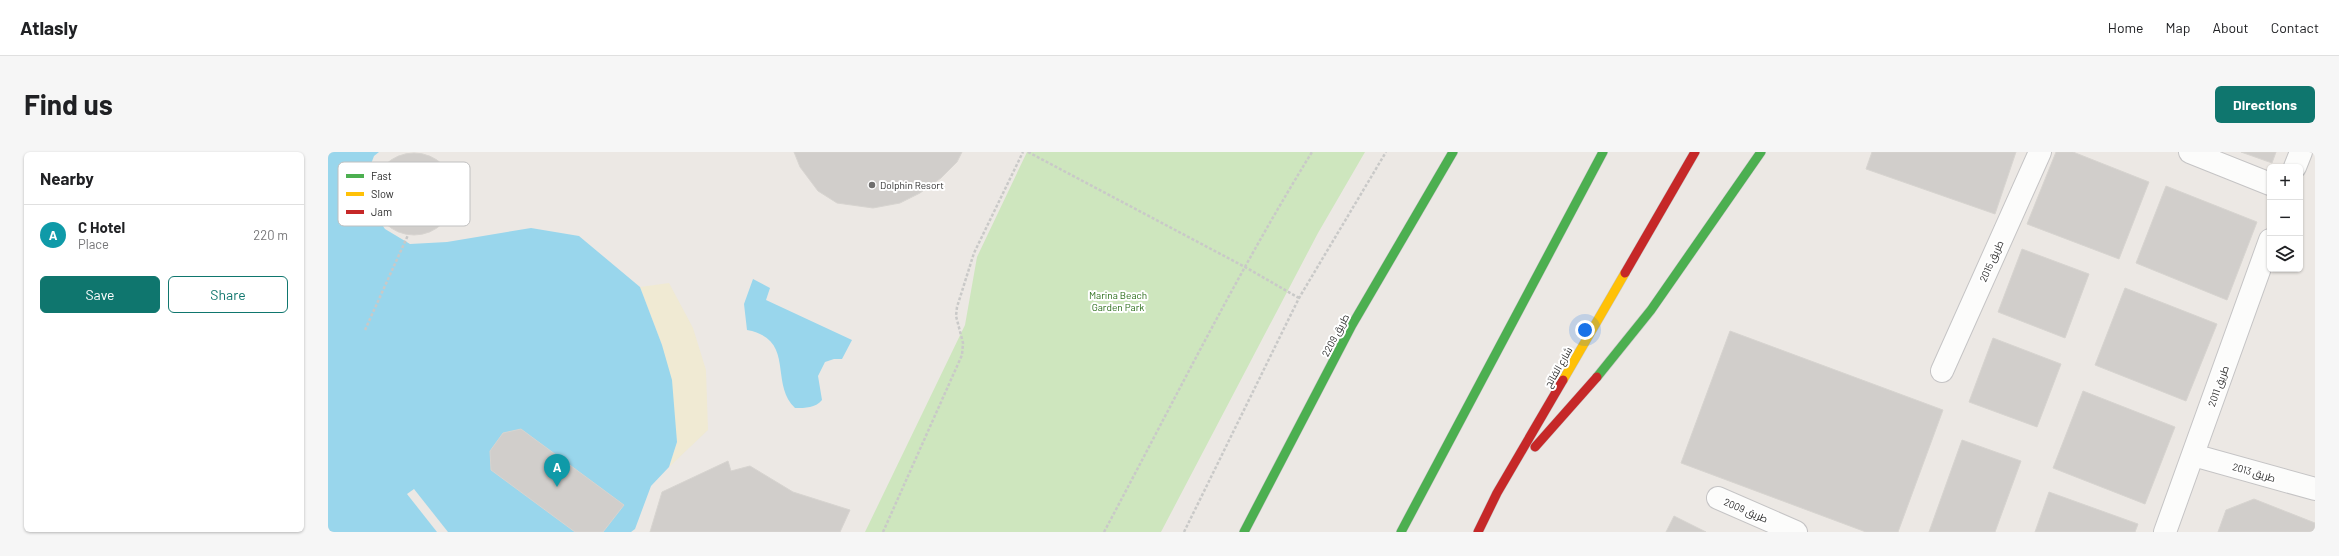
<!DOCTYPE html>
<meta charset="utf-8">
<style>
body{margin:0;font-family:Barlow,Cairo,sans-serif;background:#f6f6f6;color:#202124}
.controls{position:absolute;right:12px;top:12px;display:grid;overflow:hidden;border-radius:6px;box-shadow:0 1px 3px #0004}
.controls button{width:36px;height:36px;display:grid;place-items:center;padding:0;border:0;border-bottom:1px solid #e0e0e0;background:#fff;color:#202124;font:20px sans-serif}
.you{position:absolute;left:1257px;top:178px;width:14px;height:14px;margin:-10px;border:3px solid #fff;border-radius:50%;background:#1a73e8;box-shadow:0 0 0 6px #1a73e833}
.badge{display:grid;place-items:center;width:26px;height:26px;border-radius:50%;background:#0f766e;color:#fff;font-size:13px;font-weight:700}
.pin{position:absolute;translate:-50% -33px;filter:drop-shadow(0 1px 2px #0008)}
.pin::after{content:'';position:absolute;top:21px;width:14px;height:12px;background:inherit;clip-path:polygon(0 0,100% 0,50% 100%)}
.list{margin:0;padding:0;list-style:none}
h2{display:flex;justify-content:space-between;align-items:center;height:52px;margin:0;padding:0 16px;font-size:17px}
h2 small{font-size:13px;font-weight:400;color:#757577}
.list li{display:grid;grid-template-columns:26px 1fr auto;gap:12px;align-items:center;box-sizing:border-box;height:60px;padding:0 16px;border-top:1px solid #e0e0e0}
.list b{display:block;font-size:15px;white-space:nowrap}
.list p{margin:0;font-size:13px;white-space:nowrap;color:#757577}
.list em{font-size:13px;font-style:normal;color:#757577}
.actions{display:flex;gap:8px;padding:12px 16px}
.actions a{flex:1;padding:9px 0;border:1px solid #0f766e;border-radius:6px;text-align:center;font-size:14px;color:#0f766e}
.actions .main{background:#0f766e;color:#fff}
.icon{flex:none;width:22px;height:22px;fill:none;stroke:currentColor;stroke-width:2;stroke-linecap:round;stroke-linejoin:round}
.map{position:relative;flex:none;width:1987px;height:380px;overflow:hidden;border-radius:6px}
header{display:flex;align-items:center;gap:24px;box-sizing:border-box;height:56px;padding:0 20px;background:#fff;border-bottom:1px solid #e0e0e0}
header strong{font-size:19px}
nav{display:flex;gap:22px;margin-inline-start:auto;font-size:14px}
.intro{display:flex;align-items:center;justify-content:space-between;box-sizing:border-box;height:96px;padding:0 24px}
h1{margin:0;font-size:28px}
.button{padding:10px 18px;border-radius:6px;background:#0f766e;color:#fff;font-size:14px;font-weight:700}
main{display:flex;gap:24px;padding:0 24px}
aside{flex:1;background:#fff;border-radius:6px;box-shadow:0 1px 3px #0004}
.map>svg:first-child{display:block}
.green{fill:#cee6be}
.sand{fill:#f0ead3}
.water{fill:#99d6ec}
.pier{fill:#ece8e4}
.building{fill:#d1cecb;stroke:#d7d4d0}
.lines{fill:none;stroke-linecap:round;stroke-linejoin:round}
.street-casing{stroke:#c5c4c5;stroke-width:24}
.fast-casing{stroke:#c5c4c5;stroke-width:10}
.slow-casing{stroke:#c5c4c5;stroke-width:10}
.jam-casing{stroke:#c5c4c5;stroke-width:10}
.path{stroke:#c9c9c8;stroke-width:2.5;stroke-dasharray:3 2;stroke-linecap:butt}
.street{stroke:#fcfcfb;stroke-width:22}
.fast{stroke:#4caf50;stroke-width:9}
.slow{stroke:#ffc107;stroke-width:9}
.jam{stroke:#c62828;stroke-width:9}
.poi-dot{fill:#706f6e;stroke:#fff;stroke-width:1.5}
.labels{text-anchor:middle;stroke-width:4;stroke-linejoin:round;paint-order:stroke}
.poi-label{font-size:10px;fill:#2e2e2e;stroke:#fff;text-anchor:start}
.street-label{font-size:10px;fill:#2e2e2e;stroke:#fff}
.park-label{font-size:10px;fill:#2c6e1b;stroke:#fff}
.key{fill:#fff;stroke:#c0c0c0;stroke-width:1}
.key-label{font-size:11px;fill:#2e2e2e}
</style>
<header>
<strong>Atlasly</strong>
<nav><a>Home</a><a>Map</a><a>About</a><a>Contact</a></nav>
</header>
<div class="intro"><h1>Find us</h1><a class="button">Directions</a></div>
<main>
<aside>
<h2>Nearby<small></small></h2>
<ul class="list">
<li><span class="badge" style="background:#0f9aa8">A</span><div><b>C Hotel</b><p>Place</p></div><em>220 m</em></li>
</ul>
<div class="actions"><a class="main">Save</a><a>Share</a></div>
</aside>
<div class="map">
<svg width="1987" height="380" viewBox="0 0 1987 380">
<rect width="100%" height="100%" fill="#ece8e4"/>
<path class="green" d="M699,0H1037L990,81L833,380H537L637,173L649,105Z"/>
<path class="sand" d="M341,131L365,176L378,218L380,278L341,315L349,290L334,193L312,135Z"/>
<path class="water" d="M0,0H51L46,4L37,28L43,57L57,77L82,92L119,90L203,76L251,84L312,135L334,193L344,228L349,290L341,315L323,334L307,377L303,380H0Z
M425,127L442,136L438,148L524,188L514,207H506L497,210L490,224L494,248C487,256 478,256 467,256C441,231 468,187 419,178L416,152Z"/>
<path class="pier" d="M86,337L120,380H109L79,342Z"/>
<path class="building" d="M466,0H634L629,10L613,26L592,41L572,51L545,56L509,51L490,39L472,15Z
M1544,0H1688L1667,62L1538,17Z
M1728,0H1745L1821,30L1791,107L1699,72Z
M1913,0H1948L1944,11Z
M45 42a41 41 0 1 1 82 0a41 41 0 1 1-82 0Z
M1838,34L1929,70L1899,148L1808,111Z
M1694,97L1761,122L1737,186L1670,160Z
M1797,136L1889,172L1858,249L1767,213Z
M1402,179L1615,258L1570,380H1538L1353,311Z
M1665,186L1733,212L1709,275L1641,250Z
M1755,239L1847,275L1817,352L1725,316Z
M193,277L296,353L275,380H247L163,318L162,299L175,281Z
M1634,288L1693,309L1667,380H1601Z
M400,309L403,319L422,314L465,340L522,358L512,380H322L334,340Z
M1721,340L1810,372L1807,380H1707Z
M1926,347L1987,371V380H1890L1898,358Z
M1346,364L1378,380H1338Z"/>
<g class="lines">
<defs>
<path id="street" d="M1862,0L1942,32
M1967,15L1973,0
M1614,219L1712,0
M1865,303L1987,337
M1390,346L1468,380
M1837,380L1942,88"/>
<path id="fast" d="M1269,225L1323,158L1433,0
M916,380L1024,173L1125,0
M1073,380L1275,0"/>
<path id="slow" d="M1235,228L1297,121"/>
<path id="jam" d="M1297,121L1367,0
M1207,295L1269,225
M1150,380L1169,341L1235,228"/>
</defs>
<use href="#street" class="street-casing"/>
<use href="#fast" class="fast-casing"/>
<use href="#slow" class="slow-casing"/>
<use href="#jam" class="jam-casing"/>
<path class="path" d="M700,0L917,115L971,146
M37,178L80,83
M555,380L634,203L635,191L628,164L629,155L646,101L695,0
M776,380C844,253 908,123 984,0
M856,380L971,146L1058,0"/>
<use href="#street" class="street"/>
<use href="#fast" class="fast"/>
<use href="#slow" class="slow"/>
<use href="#jam" class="jam"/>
</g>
<circle class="poi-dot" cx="544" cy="33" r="4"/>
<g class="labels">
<g class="poi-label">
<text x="552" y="37">Dolphin Resort</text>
</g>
<g class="street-label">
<text transform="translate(1663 109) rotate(-66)" y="4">طريق 2015</text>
<text transform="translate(1007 183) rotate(-62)" y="4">طريق 2209</text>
<text transform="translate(1230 215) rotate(-60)" y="4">شارع الفاتح</text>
<text transform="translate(1890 234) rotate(-70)" y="4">طريق 2011</text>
<text transform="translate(1926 320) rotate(16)" y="4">طريق 2013</text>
<text transform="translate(1418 358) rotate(23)" y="4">طريق 2009</text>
</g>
<g class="park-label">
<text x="790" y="147">Marina Beach<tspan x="790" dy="12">Garden Park</tspan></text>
</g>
</g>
<rect x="10" y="10" width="132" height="64" rx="6" class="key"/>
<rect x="18" y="22" width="18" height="4" fill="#4caf50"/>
<rect x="18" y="40" width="18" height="4" fill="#ffc107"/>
<rect x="18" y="58" width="18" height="4" fill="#c62828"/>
<g class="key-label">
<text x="43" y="28">Fast</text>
<text x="43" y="46">Slow</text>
<text x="43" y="64">Jam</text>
</g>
</svg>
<div class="controls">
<button>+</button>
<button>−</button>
<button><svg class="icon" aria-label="layers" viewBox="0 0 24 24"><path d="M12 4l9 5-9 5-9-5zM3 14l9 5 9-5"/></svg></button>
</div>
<div class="you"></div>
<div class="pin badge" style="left:229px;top:335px;background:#0f9aa8">A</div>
</div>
</main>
